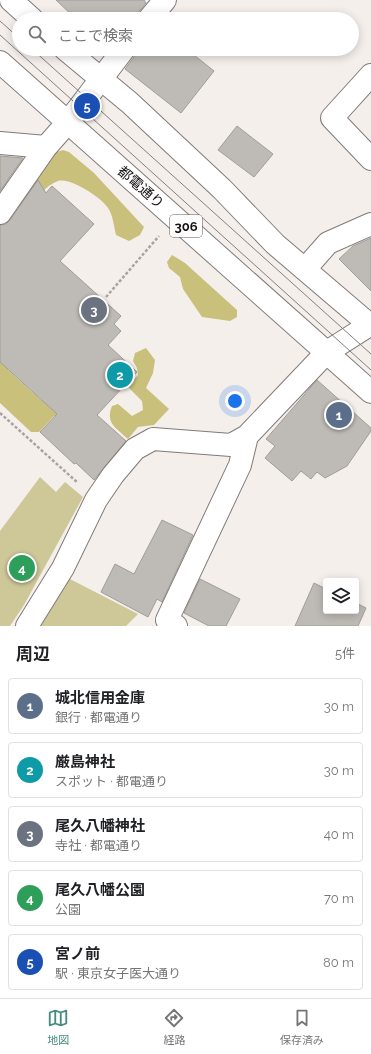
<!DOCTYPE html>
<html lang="ja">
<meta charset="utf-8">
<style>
body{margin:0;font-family:Raleway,"Noto Sans JP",sans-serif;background:#f6f6f6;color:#202124}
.controls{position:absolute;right:12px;bottom:12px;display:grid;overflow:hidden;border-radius:4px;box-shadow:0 2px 10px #0003}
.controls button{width:36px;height:36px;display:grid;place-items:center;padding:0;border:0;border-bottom:1px solid #e0e0e0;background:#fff;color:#202124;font:20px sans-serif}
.you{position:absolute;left:235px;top:401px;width:14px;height:14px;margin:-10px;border:3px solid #fff;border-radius:50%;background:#1a73e8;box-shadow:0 0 0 6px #1a73e833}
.badge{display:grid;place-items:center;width:26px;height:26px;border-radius:50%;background:#458b82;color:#fff;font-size:13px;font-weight:700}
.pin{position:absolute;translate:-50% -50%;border:2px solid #fff;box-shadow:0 1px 4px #0006}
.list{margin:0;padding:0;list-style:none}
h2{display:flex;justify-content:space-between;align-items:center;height:52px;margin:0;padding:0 16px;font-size:17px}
h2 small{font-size:13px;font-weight:400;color:#757577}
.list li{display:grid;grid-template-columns:26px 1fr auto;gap:12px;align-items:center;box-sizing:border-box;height:56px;margin:0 8px 8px;padding:0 8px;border:1px solid #e0e0e0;border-radius:4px}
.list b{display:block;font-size:15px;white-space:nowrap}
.list p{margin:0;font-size:13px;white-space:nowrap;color:#757577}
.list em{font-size:13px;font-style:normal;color:#757577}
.icon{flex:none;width:22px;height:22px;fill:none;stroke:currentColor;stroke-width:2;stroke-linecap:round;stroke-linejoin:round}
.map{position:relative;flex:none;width:371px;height:626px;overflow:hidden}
.search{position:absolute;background:#fff;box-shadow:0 2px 10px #0003;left:12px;right:12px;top:12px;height:44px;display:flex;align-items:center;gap:10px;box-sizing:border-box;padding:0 14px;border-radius:22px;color:#757577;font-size:15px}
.sheet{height:372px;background:#fff}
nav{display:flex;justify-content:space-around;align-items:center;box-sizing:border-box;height:56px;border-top:1px solid #e0e0e0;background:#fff;font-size:11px;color:#757577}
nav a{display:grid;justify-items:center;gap:2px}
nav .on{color:#458b82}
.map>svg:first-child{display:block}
.green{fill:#cec898}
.forest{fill:#c9c07c}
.building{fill:#bebab5;stroke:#a09d98}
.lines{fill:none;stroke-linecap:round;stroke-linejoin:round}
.minor-casing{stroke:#807a78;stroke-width:24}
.major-casing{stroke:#807a78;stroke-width:24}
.path{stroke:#a8a3a1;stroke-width:2.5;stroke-dasharray:3 2;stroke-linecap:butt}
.minor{stroke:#fff;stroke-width:22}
.major{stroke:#fff;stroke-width:22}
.tram{stroke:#837f7d;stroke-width:1}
.labels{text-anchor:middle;stroke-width:3;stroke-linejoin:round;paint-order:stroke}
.shield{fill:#fefdfd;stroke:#5a5858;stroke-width:1}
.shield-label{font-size:13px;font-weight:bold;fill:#141111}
.street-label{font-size:14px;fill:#141111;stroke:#fefdfd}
</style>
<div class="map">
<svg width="371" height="626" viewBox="0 0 371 626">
<rect width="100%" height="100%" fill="#f5efec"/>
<path class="green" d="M40,477L56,492L65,482L83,497L24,605L10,626H0V531Z
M68,578L138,614L126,626H41Z"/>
<path class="forest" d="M63,150L69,152L94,173L144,227L140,235L129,241L116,235C114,227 113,215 108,208C102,198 70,177 58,181C46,185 35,200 26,210L20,206L19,197L51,154Z
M172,255L185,263L237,310V317L230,321L202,317L183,289L180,277L169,268L167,262Z
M41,334L8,370L41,400L80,357L89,366L56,417L54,416L39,432H31L0,403V337Z
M146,348L155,360L153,373L146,388L169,409L154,425L138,427L128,439C116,428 105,423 112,406L118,404L132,416L143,410L142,401L129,388L131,382L138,375L137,368L133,361L135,353Z"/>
<path class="building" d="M56,0H144L146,3L139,11L137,19H76Z
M136,49H190L189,51L214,71L181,113L125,69L134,57Z
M237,126L273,154L254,177L218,150Z
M0,156L23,158L0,191Z
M38,180L46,193L52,186L94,224L60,261L121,316L114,324L121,331L108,345L137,372L97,415L126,441L94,480L76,463L74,464L40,432L57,414L0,362V225L6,224L10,220Z
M371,238V291L339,259L353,246Z
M317,380L371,428V431L347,466L325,478L317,472L311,479L301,471L292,481L265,458L275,446L266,439Z
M162,520L193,535L162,602L157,599L148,617L101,592L115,564L134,574Z
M200,579L240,599L226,626H209L184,613Z
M314,583L326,589V611H356V603L366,608L358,626H295Z"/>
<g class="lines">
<defs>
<path id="minor" d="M149,19L165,0
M371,75L332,118L371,159
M0,143L46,147L68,122L124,49
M0,213L46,147
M305,269L328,243L371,224
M27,626L63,568L96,500L113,475L135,449L153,439L231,445L247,436L327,352L371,324
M176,626L167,620L240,465L247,436"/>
<path id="major" d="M11,0L32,19
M65,49L130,103L222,189L275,244L371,326
M0,62L371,392"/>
</defs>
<use href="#minor" class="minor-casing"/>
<use href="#major" class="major-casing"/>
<path class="path" d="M106,297L159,236
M0,413L78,483"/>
<use href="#minor" class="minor"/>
<use href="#major" class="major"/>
<path class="tram" d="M0,21L19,38
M0,35L371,370
M32,49L371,354"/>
</g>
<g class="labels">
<rect class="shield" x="170" y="215" width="32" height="22" rx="3"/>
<g class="shield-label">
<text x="186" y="231">306</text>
</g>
<g class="street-label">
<text transform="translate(141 187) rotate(41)" y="5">都電通り</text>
</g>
</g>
</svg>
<div class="controls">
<button><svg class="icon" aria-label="layers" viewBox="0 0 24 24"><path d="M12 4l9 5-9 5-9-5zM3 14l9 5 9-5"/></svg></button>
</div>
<div class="you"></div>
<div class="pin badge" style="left:339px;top:415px;background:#5c6f8a">1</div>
<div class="pin badge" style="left:120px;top:375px;background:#0f9aa8">2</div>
<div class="pin badge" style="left:94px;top:310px;background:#6b7280">3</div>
<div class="pin badge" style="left:22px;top:568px;background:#2e9e5b">4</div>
<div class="pin badge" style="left:87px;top:106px;background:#1a4fb4">5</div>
<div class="search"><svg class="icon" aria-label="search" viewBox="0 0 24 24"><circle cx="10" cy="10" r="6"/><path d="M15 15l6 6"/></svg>ここで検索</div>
</div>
<section class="sheet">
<h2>周辺<small>5件</small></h2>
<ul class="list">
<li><span class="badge" style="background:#5c6f8a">1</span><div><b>城北信用金庫</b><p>銀行 · 都電通り</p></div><em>30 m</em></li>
<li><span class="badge" style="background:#0f9aa8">2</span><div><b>厳島神社</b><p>スポット · 都電通り</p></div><em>30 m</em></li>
<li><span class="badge" style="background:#6b7280">3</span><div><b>尾久八幡神社</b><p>寺社 · 都電通り</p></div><em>40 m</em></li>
<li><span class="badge" style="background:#2e9e5b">4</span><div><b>尾久八幡公園</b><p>公園</p></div><em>70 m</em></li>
<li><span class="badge" style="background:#1a4fb4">5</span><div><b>宮ノ前</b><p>駅 · 東京女子医大通り</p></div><em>80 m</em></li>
</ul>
</section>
<nav>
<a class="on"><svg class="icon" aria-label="map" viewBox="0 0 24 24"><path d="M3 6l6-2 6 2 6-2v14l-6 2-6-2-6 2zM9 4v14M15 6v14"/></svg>地図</a>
<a><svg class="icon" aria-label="directions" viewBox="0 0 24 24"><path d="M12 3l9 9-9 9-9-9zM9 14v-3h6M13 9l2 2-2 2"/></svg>経路</a>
<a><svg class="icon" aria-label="saved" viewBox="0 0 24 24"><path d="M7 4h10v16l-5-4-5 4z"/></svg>保存済み</a>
</nav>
